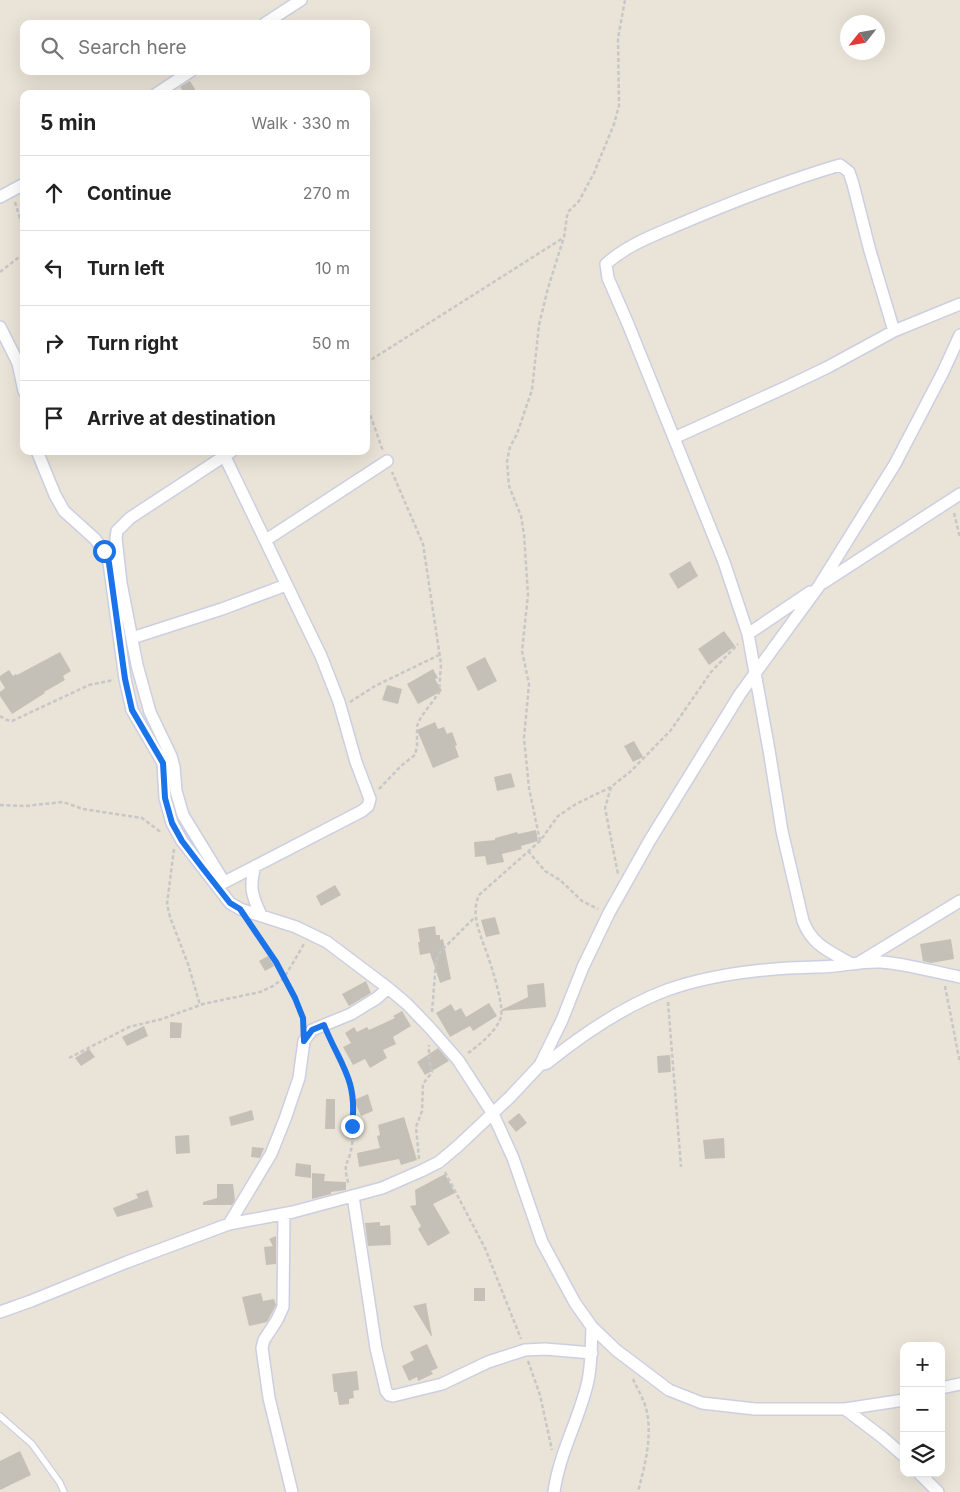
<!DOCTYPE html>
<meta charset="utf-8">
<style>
body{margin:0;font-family:Inter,sans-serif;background:#f6f6f6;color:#222}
.controls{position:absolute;right:15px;bottom:15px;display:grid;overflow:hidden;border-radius:10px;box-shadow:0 5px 20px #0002}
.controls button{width:45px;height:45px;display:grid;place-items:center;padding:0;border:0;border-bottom:1px solid #e0e0e0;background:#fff;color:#222;font:25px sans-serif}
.compass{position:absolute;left:840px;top:15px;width:45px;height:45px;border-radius:50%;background:#fff;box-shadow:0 5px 20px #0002;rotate:239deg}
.stop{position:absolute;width:15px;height:15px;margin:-11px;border:4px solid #1a73e8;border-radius:50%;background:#fff}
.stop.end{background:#1a73e8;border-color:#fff;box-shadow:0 1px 5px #0008}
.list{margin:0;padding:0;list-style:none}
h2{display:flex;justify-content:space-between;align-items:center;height:65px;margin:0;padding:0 20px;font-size:21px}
h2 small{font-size:16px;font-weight:400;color:#767676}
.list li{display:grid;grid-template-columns:32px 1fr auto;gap:15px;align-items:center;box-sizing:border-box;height:75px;padding:0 20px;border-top:1px solid #e0e0e0}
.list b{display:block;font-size:19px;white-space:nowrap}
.list em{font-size:16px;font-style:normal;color:#767676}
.icon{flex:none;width:28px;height:28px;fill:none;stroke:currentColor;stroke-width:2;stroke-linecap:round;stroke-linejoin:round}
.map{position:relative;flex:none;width:960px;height:1492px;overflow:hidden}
.search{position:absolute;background:#fff;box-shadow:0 5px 20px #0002;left:20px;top:20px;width:350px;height:55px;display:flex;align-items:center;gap:12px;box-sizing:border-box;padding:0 18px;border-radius:10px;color:#767676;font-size:19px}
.panel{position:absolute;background:#fff;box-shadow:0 5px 20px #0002;left:20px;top:90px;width:350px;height:365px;border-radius:10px}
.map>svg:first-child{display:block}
.building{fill:#c5c0b7}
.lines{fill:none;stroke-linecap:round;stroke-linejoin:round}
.service-casing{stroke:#cccfe1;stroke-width:8}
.minor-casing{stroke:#cccfe1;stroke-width:14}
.path{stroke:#c7c7c7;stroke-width:2.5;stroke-dasharray:4 2.5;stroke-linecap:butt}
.service{stroke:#fff;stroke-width:5.5}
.minor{stroke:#fff;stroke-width:11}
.route{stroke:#1a73e8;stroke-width:6}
</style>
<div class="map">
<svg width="960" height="1492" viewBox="0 0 960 1492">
<rect width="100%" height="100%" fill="#eae3d7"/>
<path class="building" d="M190,81L198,94H185L180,87Z
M690,561L698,576L678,589L669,574Z
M724,631L735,646L709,665L698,649Z
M60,652L71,671L63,676L65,680L44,692L45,693L12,714L0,696V692L5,688L0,680V676L9,670L13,676L16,674L17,675Z
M485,657L497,681L478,691L466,667Z
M433,669L438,678L435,679L442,691L418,704L407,684Z
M387,685L402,689L398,704L382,700Z
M435,722L438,729L444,727L447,734L452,732L457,745L455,746L459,757L433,768L417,730Z
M634,741L643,757L633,762L624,746Z
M511,773L515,787L497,791L494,777Z
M536,830L538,841L521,846L522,849L502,854L504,862L487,865L485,856L475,857L474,842L495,840V838L517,832L518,834Z
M335,885L341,895L321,906L316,896Z
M495,917L500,934L486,937L481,920Z
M435,926L436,935H440V940L443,939L451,979L440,983L430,953L420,955L418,942H420L418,929Z
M951,939L954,959L931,963L923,961L920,944Z
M268,956L274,966L265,971L259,961Z
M366,981L371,993L349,1006L342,994Z
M544,983L546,1007L501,1011V1010L528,997L527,985Z
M489,1003L497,1016L473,1031L470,1026L450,1037L436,1013L451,1004L455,1011L461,1008L466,1017Z
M402,1011L411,1026L393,1037L396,1044L383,1050L387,1058L370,1068L365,1059L353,1065L343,1047L351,1043L345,1033L354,1027L357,1032L367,1027L369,1030L395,1018L393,1016Z
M170,1022L182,1023L181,1038H170Z
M144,1026L148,1036L127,1046L122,1037Z
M438,1048L449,1061L425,1075L417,1062Z
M89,1049L95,1057L81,1066L75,1058Z
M670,1055L671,1072L658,1073L657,1056Z
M368,1094L373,1111L361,1116L354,1100Z
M326,1099H335V1129H325Z
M252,1110L254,1120L231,1126L229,1117Z
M519,1113L527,1123L516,1132L508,1122Z
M404,1117L417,1160L401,1165L399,1159L359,1167L357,1153L380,1148L377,1136L380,1135L378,1125Z
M189,1135L190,1153L176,1154L175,1136Z
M724,1138L725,1158L705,1159L703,1140Z
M252,1147L264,1148L260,1158L251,1157Z
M296,1163L311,1165V1178L295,1176Z
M312,1173L325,1174L324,1181L346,1182V1190L331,1192V1194L312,1199Z
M445,1174L455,1193L433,1204L450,1233L428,1246L418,1229L421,1226L410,1206L416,1205L415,1190Z
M217,1184H233L235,1200L232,1205H203V1202L217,1198Z
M148,1190L153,1207L117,1217L113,1208L138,1198L136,1194Z
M380,1222V1226L390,1225L391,1245L368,1246L365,1223Z
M276,1236V1264L266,1265L264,1247L273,1246L269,1239Z
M474,1288H485V1301H474Z
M261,1293L263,1301L274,1299L276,1305L267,1322L249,1326L242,1297Z
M426,1303L432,1336H431L413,1306Z
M427,1344L438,1368L431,1371L433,1374L418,1381L417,1377L409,1381L402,1366L414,1360L410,1352Z
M357,1371L359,1390L353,1391L354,1398L349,1399V1404L339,1405L337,1392H334L332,1374Z
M20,1451L31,1475L0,1490V1461Z"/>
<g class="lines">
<defs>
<path id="service" d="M0,1416L32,1444L60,1483L64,1492"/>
<path id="minor" d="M264,24L301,0
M156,94L191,71
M0,197L24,184
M0,327L18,363L24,391
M674,438L784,388L828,367L894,331L960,304
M37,451L55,495L64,511L95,539L104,551L109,563L125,679L132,710L163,763L165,798L172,823L182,841L230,903L240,909L296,927L327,942L388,988L407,1004L430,1028L458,1060L493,1114L513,1158L542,1242L575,1303L592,1327L616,1350L669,1390L702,1403L755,1409H845L904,1400
M266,540L387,461
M823,583L960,494
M748,634L810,592
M132,638L222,609L286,585
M255,866C249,887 252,896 261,915
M224,882L183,815L176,791L174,767L171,756L150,712L137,665L121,583L116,538L117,531L130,518L232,451
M217,886L362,811L368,806L370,799L356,762L339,702L321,656L225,457
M860,962L960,901
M850,963C829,951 812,945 803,921L782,831L769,750L748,634L724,562L628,324L608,278L606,264C627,245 654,235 680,224C732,202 785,181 840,165L849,172L853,184L870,251L894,331
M540,1065L547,1063C583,1034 624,1006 667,990C715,973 767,968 817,967C839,967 859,961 881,962C908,964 934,972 960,977
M353,1196L376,1348L386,1391L389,1395L393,1396L442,1384L488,1362L525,1350L545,1349L592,1353
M284,1214L283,1307L277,1320L264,1340L262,1348L269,1398L292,1492
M229,1224L271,1154L285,1119L299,1078L304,1041L312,1030L351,1014L377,998L388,988
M0,1312L31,1301L127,1262L229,1224L293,1212L382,1188L421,1171L439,1162L458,1146L510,1097L540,1065L562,1020L583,967L609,913L650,840L740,694L819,586L895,464L943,372L960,335
M941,1388L960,1384
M845,1409L882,1437L904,1456
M919,1473L938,1492
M554,1492C559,1454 578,1422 587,1385C592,1366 591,1347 592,1327"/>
</defs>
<use href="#service" class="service-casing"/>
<use href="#minor" class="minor-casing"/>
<path class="path" d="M15,202L24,232
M0,272L24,253
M366,363L563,238
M366,403L383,451
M954,513L960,538
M350,702L375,686L439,655
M0,716L7,720L12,721L89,685L114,680
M611,787L605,808L618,874
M379,789L402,765L415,755L417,746V726L421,717L439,693L441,664L423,544L392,472
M0,805L25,806L63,802L83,809L142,818L162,833
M540,841L529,788L524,738L529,684L522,651L528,595L524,534L521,516L509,486L507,461L510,447L517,434L532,390L539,325L548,288L564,237L567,216L569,211L579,201L594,173L614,124L619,106L618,38L625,0
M174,849L167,904L170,917L188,964L200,1005
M528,851L545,871L560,880L582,901L598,909
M251,925L276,962L295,998L303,1023
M945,986L960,1063
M668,1002L681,1167
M432,1012L436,961L441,951L475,917
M328,1036C340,1066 355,1077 354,1113C354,1123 354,1134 352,1144C350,1165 341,1160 349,1185
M468,1053C478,1046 499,1029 501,1016C504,1002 488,955 482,940C477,925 472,911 479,895L540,841L558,816L576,804L611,787L631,771L671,730L711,672L738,644
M69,1058L129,1027L162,1019L203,1004L260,992L273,986L284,978L304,944
M419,1159L416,1127L422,1111L423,1084L432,1072L429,1059V1045
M445,1172L485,1248L521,1339
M528,1361L540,1395L552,1450
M633,1379C637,1388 643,1398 646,1408C653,1436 645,1464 638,1492"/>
<use href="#service" class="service"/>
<use href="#minor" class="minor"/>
</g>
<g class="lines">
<path class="route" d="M104,551L109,563L125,679L132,710L163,763L165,798L172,823L182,841L201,866L230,903L240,909L276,962L295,998L303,1018L304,1041L312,1030L324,1025C340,1065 358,1079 352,1126"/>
</g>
</svg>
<div class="controls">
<button>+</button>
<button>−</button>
<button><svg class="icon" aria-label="layers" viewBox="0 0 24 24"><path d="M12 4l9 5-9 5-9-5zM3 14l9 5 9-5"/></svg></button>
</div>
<svg class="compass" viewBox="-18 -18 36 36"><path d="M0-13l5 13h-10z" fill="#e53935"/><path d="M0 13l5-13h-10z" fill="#767676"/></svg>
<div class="stop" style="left:104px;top:551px"></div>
<div class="stop end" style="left:352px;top:1126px"></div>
<div class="search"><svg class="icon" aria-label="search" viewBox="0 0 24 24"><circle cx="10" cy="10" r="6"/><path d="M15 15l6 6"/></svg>Search here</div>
<section class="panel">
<h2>5 min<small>Walk · 330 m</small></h2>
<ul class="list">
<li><svg class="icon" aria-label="ahead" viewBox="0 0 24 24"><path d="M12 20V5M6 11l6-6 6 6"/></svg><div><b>Continue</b></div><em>270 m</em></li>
<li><svg class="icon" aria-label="left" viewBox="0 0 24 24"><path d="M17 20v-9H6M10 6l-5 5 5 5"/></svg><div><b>Turn left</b></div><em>10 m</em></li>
<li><svg class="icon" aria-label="right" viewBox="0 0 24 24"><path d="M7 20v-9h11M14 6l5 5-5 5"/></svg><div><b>Turn right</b></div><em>50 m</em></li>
<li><svg class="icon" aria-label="arrive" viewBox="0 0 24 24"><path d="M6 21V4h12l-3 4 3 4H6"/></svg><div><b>Arrive at destination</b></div></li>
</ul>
</section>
</div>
